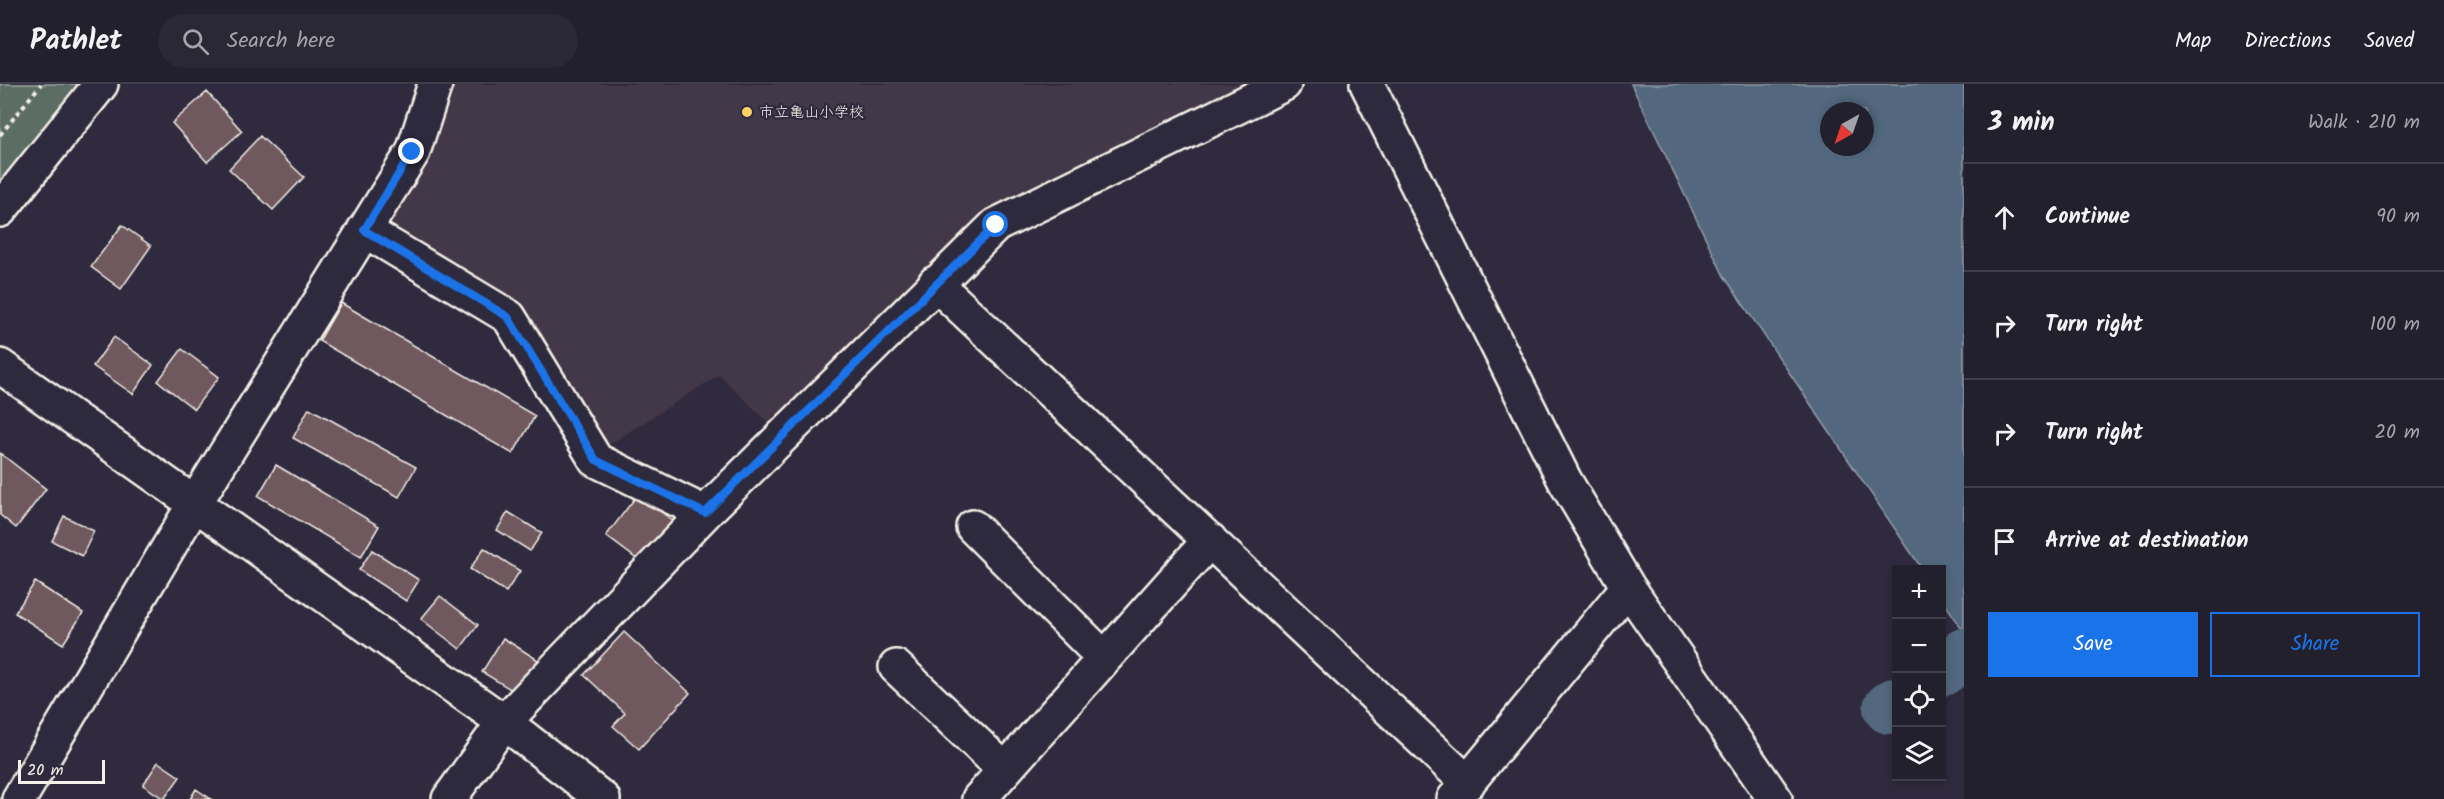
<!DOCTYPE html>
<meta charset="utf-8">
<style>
body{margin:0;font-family:Kalam,"Klee One",sans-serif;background:#2b2836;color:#f1f3f6}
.controls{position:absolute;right:18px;bottom:18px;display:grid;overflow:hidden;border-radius:0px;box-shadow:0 3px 9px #0003}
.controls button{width:54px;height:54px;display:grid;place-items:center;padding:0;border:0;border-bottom:2px solid #403e4a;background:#23202e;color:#f1f3f6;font:30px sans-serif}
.compass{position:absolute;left:1820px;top:18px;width:54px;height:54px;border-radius:50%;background:#23202e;box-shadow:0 3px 9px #0003;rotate:220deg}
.scale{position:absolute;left:18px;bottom:15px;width:87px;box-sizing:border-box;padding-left:6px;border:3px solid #f4f1e8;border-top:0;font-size:16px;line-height:21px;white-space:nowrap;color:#f4f1e8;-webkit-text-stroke:4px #2f2a3d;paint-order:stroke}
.stop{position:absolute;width:18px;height:18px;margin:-14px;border:4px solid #1a73e8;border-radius:50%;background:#fff}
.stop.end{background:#1a73e8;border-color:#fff;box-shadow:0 2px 6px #0008}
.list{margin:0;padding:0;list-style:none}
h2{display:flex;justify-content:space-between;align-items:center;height:78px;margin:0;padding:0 24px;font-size:26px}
h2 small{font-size:20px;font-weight:400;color:#a3a3aa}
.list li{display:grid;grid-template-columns:39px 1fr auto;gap:18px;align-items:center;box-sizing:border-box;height:108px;padding:0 24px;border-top:2px solid #403e4a}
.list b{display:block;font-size:22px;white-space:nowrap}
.list em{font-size:20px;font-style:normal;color:#a3a3aa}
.actions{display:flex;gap:12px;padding:18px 24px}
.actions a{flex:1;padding:14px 0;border:2px solid #1a73e8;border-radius:0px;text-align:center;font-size:21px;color:#1a73e8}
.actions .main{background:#1a73e8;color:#fff}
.icon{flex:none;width:33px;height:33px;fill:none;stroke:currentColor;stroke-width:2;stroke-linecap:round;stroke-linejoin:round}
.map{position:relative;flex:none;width:1964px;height:715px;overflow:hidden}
header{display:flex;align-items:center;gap:36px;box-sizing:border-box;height:84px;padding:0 30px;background:#23202e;border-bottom:2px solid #403e4a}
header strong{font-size:28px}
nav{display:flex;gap:33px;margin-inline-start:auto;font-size:21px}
.search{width:420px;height:54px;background:#2b2836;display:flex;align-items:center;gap:15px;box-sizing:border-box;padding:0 21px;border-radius:33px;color:#a3a3aa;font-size:22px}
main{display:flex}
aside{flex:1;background:#23202e}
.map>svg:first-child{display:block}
.built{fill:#423847}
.green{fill:#5b6d65;stroke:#a8afa6;stroke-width:1.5}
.water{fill:#53677e;stroke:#939ea8;stroke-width:1.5;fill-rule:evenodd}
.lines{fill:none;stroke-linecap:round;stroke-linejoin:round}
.river{stroke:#53677e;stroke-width:52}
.building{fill:#6f585f;stroke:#f4f1e8;stroke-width:1.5}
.minor-casing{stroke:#f4f1e8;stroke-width:38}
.path{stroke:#f4f1e8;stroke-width:4;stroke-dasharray:4.5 4.5;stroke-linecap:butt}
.minor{stroke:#2f2a3d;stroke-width:33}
.route{stroke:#1a73e8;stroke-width:8}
.poi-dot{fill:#ffd166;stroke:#2f2a3d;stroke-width:2}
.labels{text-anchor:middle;stroke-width:4.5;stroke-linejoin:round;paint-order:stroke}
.poi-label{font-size:15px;fill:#f4f1e8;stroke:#2f2a3d;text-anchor:start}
</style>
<header>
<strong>Pathlet</strong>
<div class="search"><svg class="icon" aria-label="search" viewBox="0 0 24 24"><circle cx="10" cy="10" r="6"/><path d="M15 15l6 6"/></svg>Search here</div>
<nav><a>Map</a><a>Directions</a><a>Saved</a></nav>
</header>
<main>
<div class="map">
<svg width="1964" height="715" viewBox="0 0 1964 715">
<rect width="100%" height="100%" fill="#2f2a3d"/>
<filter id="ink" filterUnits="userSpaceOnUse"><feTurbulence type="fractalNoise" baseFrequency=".0167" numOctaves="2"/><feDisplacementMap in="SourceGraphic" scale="12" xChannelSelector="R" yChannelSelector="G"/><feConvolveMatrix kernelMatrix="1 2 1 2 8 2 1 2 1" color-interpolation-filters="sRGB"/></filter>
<g filter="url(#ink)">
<path class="built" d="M447,0H1258L960,150L773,343L719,291L602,365L517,224L392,151L385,137Z"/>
<path class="green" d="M0,0H92L0,114Z"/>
<path class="water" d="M1631,0H1964V548L1942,515V485H1922L1724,192ZM1829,27H1865V63H1829Z"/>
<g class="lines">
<path class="river" d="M1942,586L1964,570
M1889,624L1896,619"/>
</g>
<path class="building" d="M207,8L242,47L207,78L172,39Z
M260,52L304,93L273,126L229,85Z
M122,141L151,162L121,205L91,183Z
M341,219L535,332L513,370L319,257Z
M114,253L153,281L133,310L93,282Z
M182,265L219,293L194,325L158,297Z
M309,324L416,383L399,413L293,354Z
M0,369L46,405L16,444L0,431Z
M276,381L379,442L361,473L258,412Z
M638,410L673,437L638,476L606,452Z
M508,428L542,449L530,467L497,446Z
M64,432L94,447L82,472L52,457Z
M484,464L520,487L506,508L470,485Z
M372,466L419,496L406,517L359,486Z
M35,498L83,529L63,560L15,529Z
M440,512L478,541L460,565L421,535Z
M624,548L690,609L639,665L613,642L625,629L584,591Z
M503,554L538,576L517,609L482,588Z
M158,678L180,693L164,715L143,701Z
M196,705L211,715H190Z"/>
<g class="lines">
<defs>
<path id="minor" d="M1367,0L1565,397L1628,503L1775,715
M0,126L101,0
M364,146L509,233L596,376L705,429
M935,199L1468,699
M0,282L504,638L603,715
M973,443L1104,574
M896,583L1005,686
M19,715L195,419L413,68L435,0
M449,715L504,638L705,429L996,141L1284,0
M979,715L1210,456
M1454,715L1628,503"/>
</defs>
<use href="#minor" class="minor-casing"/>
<path class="path" d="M0,51L41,0"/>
<use href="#minor" class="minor"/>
</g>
</g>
<g class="lines" filter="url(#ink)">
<path class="route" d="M412,68L364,146L508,233L596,376L705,429L996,141"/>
</g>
<circle class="poi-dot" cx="747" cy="28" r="6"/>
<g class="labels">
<g class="poi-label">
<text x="759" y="33">市立亀山小学校</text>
</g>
</g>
</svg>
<div class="controls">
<button>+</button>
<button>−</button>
<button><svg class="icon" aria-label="locate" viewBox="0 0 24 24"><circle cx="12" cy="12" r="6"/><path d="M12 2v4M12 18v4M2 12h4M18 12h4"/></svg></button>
<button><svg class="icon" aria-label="layers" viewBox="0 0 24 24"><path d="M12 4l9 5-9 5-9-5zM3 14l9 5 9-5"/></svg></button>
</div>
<svg class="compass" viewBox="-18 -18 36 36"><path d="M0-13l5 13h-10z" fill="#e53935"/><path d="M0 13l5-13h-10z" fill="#a3a3aa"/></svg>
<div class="scale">20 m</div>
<div class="stop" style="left:996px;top:141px"></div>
<div class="stop end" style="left:412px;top:68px"></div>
</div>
<aside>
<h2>3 min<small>Walk · 210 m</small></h2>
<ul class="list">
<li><svg class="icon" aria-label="ahead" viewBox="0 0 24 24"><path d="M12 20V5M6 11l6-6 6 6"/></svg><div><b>Continue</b></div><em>90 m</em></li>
<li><svg class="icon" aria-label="right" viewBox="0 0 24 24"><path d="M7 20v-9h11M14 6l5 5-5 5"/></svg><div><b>Turn right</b></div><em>100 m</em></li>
<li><svg class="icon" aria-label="right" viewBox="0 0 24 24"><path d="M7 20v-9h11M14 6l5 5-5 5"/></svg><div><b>Turn right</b></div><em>20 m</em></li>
<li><svg class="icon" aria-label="arrive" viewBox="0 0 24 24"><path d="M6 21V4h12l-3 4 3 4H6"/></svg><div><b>Arrive at destination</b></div></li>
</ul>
<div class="actions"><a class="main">Save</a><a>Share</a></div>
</aside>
</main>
